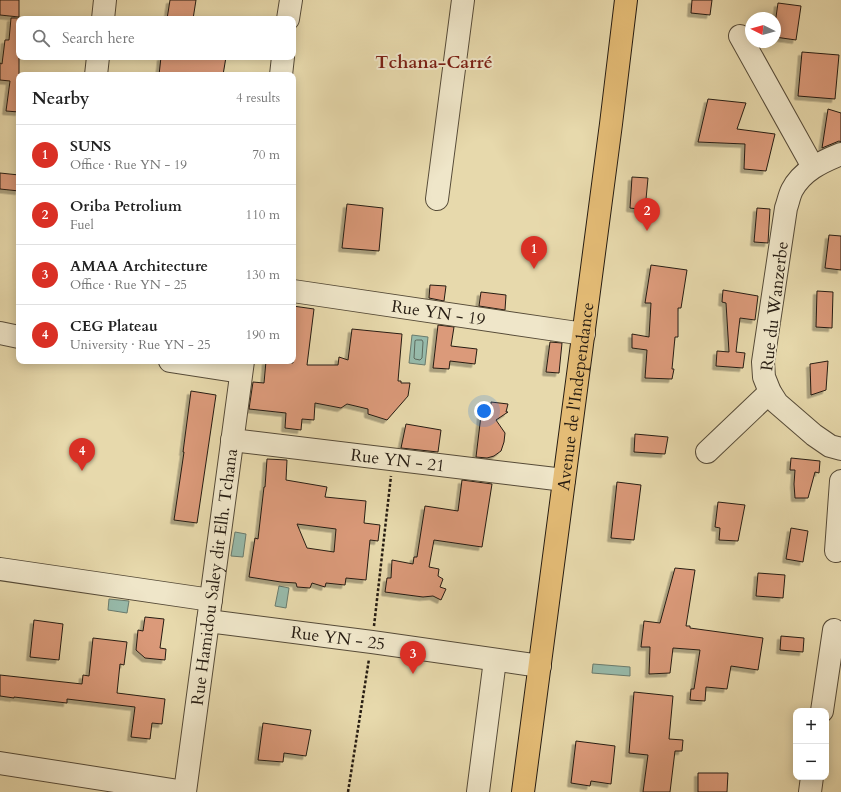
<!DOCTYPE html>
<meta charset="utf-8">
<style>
body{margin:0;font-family:Cardo,serif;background:#f2f2f2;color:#222}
.controls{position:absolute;right:12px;bottom:12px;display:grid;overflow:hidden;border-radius:8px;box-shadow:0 2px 10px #0003}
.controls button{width:36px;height:36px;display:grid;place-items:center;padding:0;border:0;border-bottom:1px solid #e0e0e0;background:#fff;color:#222;font:20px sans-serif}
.compass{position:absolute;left:745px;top:12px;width:36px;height:36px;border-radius:50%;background:#fff;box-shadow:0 2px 10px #0003;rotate:275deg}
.you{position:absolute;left:484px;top:411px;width:14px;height:14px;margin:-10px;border:3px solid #fff;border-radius:50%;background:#1a73e8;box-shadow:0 0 0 6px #1a73e833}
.badge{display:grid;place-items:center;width:26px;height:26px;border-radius:50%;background:#d93025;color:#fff;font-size:13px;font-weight:700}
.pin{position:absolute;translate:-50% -33px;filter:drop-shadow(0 1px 2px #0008)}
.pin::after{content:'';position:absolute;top:21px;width:14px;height:12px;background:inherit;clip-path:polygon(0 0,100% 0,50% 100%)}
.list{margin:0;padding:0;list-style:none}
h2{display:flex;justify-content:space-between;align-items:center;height:52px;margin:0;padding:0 16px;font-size:17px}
h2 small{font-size:13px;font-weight:400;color:#767676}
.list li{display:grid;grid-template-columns:26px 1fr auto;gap:12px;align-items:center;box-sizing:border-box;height:60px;padding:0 16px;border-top:1px solid #e0e0e0}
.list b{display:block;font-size:15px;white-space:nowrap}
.list p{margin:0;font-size:13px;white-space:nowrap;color:#767676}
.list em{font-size:13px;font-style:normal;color:#767676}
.icon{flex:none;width:22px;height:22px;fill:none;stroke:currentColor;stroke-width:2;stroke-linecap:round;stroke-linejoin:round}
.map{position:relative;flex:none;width:841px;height:792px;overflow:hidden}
.search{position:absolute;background:#fff;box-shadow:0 2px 10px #0003;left:16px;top:16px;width:280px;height:44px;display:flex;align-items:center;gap:10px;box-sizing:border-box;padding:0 14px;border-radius:8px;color:#767676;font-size:15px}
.panel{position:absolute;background:#fff;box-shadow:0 2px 10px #0003;left:16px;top:72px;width:280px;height:292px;border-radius:8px}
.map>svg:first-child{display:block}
.water{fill:#97baaa;stroke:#6a7b6d}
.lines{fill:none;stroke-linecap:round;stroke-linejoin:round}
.shore{stroke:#5e6b5e;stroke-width:1}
.building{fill:#db9a7a;stroke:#261c12;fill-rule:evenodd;filter:url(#shadow)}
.minor-casing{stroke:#564b38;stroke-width:24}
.highway-casing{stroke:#261c12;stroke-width:24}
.path{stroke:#261c12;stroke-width:2.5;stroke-dasharray:3 2;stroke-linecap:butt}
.minor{stroke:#efe6c9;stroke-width:22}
.highway{stroke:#e4bc76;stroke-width:22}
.labels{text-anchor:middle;stroke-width:4;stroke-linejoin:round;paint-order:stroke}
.street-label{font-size:17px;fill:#261c12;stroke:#efe6c9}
.neighbourhood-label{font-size:18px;font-weight:bold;fill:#7a1f14;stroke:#efe6c9}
</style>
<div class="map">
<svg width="841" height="792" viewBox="0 0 841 792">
<defs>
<filter id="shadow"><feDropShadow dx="-3.5" dy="3.5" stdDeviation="0" flood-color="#0004"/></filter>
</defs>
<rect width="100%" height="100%" fill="#e7d9ac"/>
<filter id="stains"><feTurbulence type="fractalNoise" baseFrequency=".005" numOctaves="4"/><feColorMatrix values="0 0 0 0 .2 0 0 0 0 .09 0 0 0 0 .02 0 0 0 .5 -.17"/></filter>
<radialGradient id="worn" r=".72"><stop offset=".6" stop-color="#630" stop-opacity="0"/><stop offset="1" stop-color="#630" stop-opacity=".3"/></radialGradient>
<path class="water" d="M412,335L428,337L425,365L409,363Z
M235,532L246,534L243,557L231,556Z
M279,586L289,588L286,608L275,606Z
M109,599L129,601L127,613L108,610Z
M593,664L630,667V676L592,673Z"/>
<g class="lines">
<path class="shore" d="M417,340H422L423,342L422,358L420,360L415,359L414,358L415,341Z"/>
</g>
<path class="building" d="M0,0H19V17L0,15Z
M170,0H196L193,19H167Z
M692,0H712L710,15L691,13Z
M778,3L801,6L796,40L775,37V24Z
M11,18H19V112L6,111L10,81L0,80V63L2,64L5,40H9Z
M802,52L839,55L835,99L798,96Z
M161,57H226L223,75H159Z
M708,99L746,103L737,129L775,134L766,171L744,169L745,144L698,142Z
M828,109L841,113V142L839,141L822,148Z
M0,173L19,175V191L0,189Z
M632,177L648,178L645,210L630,208Z
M347,204L383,208L379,251L342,248Z
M757,208L770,209L768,243L754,242Z
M829,235L841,236V270L825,268Z
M651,265L687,270L681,308H678V337H675L672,369H674L672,379L645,378L647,350L632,348V334L649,337L651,303H645Z
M430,285L446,286L444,301L429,298Z
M723,290L758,296L755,320L740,318L736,352L745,353L743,368L716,366L717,351L729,352L726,303L722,302Z
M817,291L833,292L832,328L816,327Z
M481,292L506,295L505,310L479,306Z
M293,306L314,309L307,365H338L339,357L348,360L352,329L402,334L398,381H401V383H410L408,396L387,420L368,414V409L347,404L341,408L315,403L314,420L302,419L301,430L285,428L286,413L249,409L253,382L264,383L266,361L293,363Z
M438,325L454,327L451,346L477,349L475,364L450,361L449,369L433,368Z
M550,342L562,343L559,373L546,372Z
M828,361L826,390L811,395L810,364Z
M191,391L216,395L197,523L174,520L184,452H183Z
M491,402L508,404L506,412H508L496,420L505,433L504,442L501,451L494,456L487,458L476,457L482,407L491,408Z
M406,424L441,430L438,452L401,448Z
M635,434L668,437L665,454L634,452Z
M791,458L820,461L819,473L815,472L808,498H795L794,484L795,470H790Z
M267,459L287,460L286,480L327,487L325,497L366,501L364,523L380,525L378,541L370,540L366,580L346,578L345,585L326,583L325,587L312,583L310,588L297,587L296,583L281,582L249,577L255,538L258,539L264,487H265ZM297,524L336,529L334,552L307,548Z
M462,480L492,484L482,547L434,540L429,567L439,569L438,576L443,579L440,587L446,589L441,600L433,596L423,597L385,592L387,578H391L392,560L413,564L414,557H417L425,506L458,511Z
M617,482L641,485L634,540L611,538Z
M718,502L745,505L738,541L719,540L720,528L715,527Z
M791,528L808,531L803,562L786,559Z
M675,568L695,570L686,626H690V628L763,638L758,670L731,666L727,689L706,687L705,701L690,700L691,689H694L700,650L673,648L670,673L649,674L650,647H641L644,621L660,623Z
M758,573L785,575L783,598L756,596Z
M145,617L164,619L160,648L166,649L165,660L145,658L136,650L138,630L143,631Z
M34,620L63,624L59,660L30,657Z
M781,636L804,638L803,652L780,650Z
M93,638L127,642L124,665L120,664L117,693L165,699L162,724L152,723L150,739L131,737L135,707L67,699V703L14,697V698L0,696V675L82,684L83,675L89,676Z
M634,692L673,696L669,739L683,740L682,751H675L670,792H643L648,755L629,753Z
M263,723L311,730L306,756L284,753L283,762L258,760Z
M576,741L615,746L611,784L591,781L590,786L571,783Z
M698,773H728L727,792H698Z"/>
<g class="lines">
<defs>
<g id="minor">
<path d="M103,19L105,0"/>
<path d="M288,19L291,0"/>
<path d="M740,36L813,167"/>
<path d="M96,75L98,57"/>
<path d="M281,75L283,57"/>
<path d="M841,154C821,162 802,171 792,190C789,196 788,203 786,208L763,362L764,377L770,392L777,403L814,435L830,446L841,449"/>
<path d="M437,199L463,0"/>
<path id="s1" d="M293,291L584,334"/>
<path d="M0,333L19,337"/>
<path d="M170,361L241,372"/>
<path id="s2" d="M232,440L564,480"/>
<path d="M707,452L770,392"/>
<path d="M836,551L841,481"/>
<path d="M0,569L211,600"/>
<path id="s3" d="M208,621L372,642L540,666"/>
<path d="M822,711L834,630"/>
<path d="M0,763L185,792"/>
<path id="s4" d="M185,792L243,361"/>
<path d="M478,792L495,660"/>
<path d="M810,792L812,777"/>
</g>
<g id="highway">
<path id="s5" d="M523,792L611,124L626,0"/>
</g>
</defs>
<use href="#minor" class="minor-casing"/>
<use href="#highway" class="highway-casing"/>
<path class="path" d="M374,626L391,476
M348,792L369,659"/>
<use href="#minor" class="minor"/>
<use href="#highway" class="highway"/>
</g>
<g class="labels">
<g class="street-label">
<text transform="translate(774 306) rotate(-83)" y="6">Rue du Wanzerbe</text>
<text dy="6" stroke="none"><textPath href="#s1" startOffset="147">Rue YN - 19</textPath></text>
<text dy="6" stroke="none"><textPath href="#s5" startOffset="399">Avenue de l'Independance</textPath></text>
<text dy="6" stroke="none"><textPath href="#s2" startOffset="167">Rue YN - 21</textPath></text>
<text dy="6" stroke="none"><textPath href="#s4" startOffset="217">Rue Hamidou Saley dit Elh. Tchana</textPath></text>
<text dy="6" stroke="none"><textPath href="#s3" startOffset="131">Rue YN - 25</textPath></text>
</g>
<g class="neighbourhood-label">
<text x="434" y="68">Tchana-Carré</text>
</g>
</g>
<rect width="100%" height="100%" filter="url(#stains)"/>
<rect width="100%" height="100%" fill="url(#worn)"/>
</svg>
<div class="controls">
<button>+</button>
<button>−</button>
</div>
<svg class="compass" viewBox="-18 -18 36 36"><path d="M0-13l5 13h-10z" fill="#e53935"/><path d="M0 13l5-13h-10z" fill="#767676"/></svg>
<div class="you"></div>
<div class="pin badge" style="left:534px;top:269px">1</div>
<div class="pin badge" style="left:647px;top:231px">2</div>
<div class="pin badge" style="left:413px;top:674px">3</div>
<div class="pin badge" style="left:82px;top:471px">4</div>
<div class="search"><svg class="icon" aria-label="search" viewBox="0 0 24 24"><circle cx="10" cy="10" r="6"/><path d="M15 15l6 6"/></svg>Search here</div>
<section class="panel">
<h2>Nearby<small>4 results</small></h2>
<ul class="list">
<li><span class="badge">1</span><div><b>SUNS</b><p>Office · Rue YN - 19</p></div><em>70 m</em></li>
<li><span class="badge">2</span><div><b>Oriba Petrolium</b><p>Fuel</p></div><em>110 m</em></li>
<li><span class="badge">3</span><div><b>AMAA Architecture</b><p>Office · Rue YN - 25</p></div><em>130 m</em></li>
<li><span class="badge">4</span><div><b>CEG Plateau</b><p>University · Rue YN - 25</p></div><em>190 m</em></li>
</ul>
</section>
</div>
